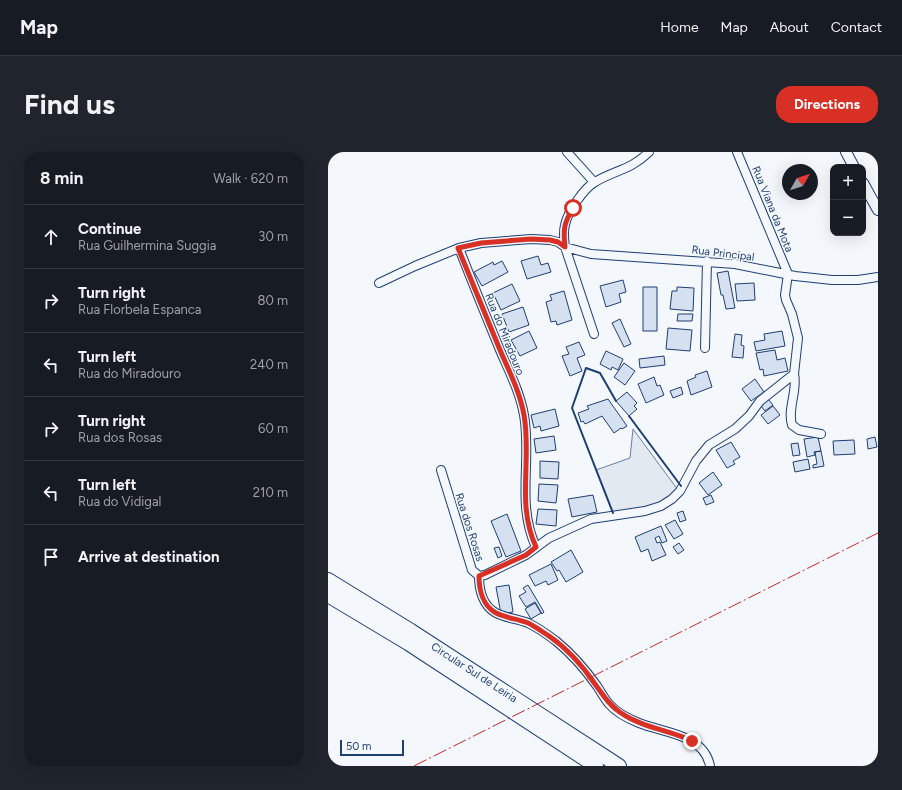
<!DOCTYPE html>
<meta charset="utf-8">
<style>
body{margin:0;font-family:Figtree,sans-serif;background:#20242c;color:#f1f3f6}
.controls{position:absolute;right:12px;top:12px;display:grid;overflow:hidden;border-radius:8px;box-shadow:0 4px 16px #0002}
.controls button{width:36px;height:36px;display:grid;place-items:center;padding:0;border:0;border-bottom:1px solid #363941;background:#171b24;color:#f1f3f6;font:20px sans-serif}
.compass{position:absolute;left:454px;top:12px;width:36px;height:36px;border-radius:50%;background:#171b24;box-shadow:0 4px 16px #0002;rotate:51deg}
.scale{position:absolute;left:12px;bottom:10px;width:64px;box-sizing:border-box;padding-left:4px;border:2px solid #1d3f73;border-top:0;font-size:11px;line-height:14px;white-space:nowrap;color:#1d3f73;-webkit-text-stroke:3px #f4f7fb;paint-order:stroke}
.stop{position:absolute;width:12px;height:12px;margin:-9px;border:3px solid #d93025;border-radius:50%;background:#fff}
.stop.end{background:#d93025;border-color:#fff;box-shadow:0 1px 4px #0008}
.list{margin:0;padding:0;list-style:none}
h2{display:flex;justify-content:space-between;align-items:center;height:52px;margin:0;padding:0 16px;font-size:17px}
h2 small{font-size:13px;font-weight:400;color:#9ea1a6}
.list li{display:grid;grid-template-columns:26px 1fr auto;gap:12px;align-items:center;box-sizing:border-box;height:64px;padding:0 16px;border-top:1px solid #363941}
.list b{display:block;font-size:15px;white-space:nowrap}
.list p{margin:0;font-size:13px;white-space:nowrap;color:#9ea1a6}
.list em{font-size:13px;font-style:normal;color:#9ea1a6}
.icon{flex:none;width:22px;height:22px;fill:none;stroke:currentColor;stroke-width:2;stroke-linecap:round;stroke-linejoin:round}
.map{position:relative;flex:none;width:550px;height:614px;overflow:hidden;border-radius:16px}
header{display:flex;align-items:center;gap:24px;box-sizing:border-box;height:56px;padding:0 20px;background:#171b24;border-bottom:1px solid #363941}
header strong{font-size:19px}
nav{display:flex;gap:22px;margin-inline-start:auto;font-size:14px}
.intro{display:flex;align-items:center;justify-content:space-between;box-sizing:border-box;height:96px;padding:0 24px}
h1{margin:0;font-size:28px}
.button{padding:10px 18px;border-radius:16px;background:#d93025;color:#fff;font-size:14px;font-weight:700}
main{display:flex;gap:24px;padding:0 24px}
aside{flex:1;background:#171b24;border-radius:16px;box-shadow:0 4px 16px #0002}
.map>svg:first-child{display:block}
.green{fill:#e3e9f0;stroke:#687fa3}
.building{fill:#d5e0f0;stroke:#1d3f73}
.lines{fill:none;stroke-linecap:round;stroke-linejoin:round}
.minor-casing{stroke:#1d3f73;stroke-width:10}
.tertiary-casing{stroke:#1d3f73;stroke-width:12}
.motorway-casing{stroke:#1d3f73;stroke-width:16}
.minor{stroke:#f4f7fb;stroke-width:8}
.tertiary{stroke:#f4f7fb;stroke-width:10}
.motorway{stroke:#f4f7fb;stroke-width:14}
.wall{stroke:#1d3f73;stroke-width:2}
.power{stroke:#c62828;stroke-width:1;stroke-dasharray:14 3 2 3;stroke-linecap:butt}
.route{stroke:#d93025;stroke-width:5}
.labels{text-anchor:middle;stroke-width:3;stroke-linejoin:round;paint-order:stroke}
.street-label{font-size:11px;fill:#1d3f73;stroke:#f4f7fb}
</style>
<header>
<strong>Map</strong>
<nav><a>Home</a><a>Map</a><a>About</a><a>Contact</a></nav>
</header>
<div class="intro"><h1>Find us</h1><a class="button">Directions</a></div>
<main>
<aside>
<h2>8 min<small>Walk · 620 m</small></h2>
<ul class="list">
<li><svg class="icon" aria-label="ahead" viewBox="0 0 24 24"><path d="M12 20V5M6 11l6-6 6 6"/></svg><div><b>Continue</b><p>Rua Guilhermina Suggia</p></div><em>30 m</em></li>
<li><svg class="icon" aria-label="right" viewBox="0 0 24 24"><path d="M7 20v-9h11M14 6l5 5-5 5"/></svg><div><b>Turn right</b><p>Rua Florbela Espanca</p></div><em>80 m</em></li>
<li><svg class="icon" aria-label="left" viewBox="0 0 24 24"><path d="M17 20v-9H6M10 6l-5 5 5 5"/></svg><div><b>Turn left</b><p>Rua do Miradouro</p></div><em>240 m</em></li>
<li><svg class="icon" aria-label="right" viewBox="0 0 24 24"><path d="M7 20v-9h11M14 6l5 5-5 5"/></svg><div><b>Turn right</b><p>Rua dos Rosas</p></div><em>60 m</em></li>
<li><svg class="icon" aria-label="left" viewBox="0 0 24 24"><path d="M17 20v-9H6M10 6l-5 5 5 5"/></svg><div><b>Turn left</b><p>Rua do Vidigal</p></div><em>210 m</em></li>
<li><svg class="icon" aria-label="arrive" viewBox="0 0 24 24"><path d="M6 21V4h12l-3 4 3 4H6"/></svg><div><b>Arrive at destination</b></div></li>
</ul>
</aside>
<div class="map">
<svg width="550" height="614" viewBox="0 0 550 614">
<rect width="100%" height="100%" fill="#f4f7fb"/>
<path class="green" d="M305,277L350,338L332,353L285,361L268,318L302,306Z"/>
<path class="building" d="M210,104L213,113L220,111L223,120L199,127L193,109Z
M174,109L180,120L154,134L146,120L165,110L166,113Z
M400,119L407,156L398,157L395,143H393L389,121Z
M295,128L298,140L291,142L293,150L278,155L272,134Z
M426,131L427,148L409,149L407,132Z
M184,132L192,149L173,158L165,141Z
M315,135H329V179H315Z
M349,135L366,136L365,159L342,157L344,139H349Z
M236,139L244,168L229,173L228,169L223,170L218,150L224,148L222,143Z
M195,155L201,173L181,180L174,162Z
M350,162H365L364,169H349Z
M292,167L303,192L296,195L284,171Z
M340,176L364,178L362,199L338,197Z
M201,179L209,196L192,204L183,188Z
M454,179L457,194L428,199L426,190L437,188L436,182Z
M407,182L414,183L413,193L416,194L415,206L404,205Z
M251,190L257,203L249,206L254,219L242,224L234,204L241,202L238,195Z
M447,198L449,208L457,206L460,219L436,224L435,217L432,218L428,201Z
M278,199L295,207L290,218L284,215L283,218L272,212Z
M336,204L337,213L312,216L311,207Z
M296,211L307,219L297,233L286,225Z
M379,219L384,235L363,243L359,229L368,225L367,223Z
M326,225L329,234L332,233L336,243L318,251L310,232Z
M427,227L436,240L423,249L414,237Z
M353,235L355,242L345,246L342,239Z
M299,240L309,251L306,254L309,257L301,264L288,249Z
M280,247L299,274L294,277L293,276L286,281L274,264L257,272L255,269L253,270L250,261L261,257L259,254Z
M440,247L445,253L437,259L433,254Z
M445,254L452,263L440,272L433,263Z
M227,257L231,274L213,279L212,274L206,276L203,263Z
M226,284L228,298L208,301L206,287Z
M490,285L493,299L486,300L487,303L479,305L476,287Z
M547,285L549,295L540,297L539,287Z
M526,288L527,302L506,303L505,289Z
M403,290L412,305L405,309L407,312L399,316L388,298Z
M470,291L472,303L465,304L463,292Z
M493,299L496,314L485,316V313L489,312L487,300Z
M480,307L482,317L467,320L465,310Z
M212,309L231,310L230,327L212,326Z
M385,320L394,333L380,343L371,331Z
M211,332L230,333L228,351L210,349Z
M265,343L269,360L244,365L240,347Z
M383,343L386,350L378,353L375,346Z
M210,357L229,358L228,374L208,372Z
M355,359L358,368L352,370L349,361Z
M179,362L193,399L178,405L163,369Z
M347,368L355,382L346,387L337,373Z
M333,374L339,389L334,391L331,384L327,386L329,391L332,390L338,403L324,409L320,397L313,400L307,385Z
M351,391L356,398L350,402L345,395Z
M171,395L174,404L170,406L166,396Z
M243,398L255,420L238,430L231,418L229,419L223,410Z
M223,412L230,428L220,433L218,429L207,434L201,423Z
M181,433L185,460L173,462L168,435Z
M200,433L216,460L214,462L207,450L198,455L191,444L198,440L195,436Z
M207,451L213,461L203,467L197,457Z"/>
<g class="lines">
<defs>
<path id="minor" d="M239,0L266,30
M131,96C144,130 158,164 172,198C181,219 192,240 196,263C204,308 188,352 208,395
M51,131L87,114L131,96L153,91L203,87L222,88L230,90L237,95L263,102L407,112L467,124L504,128H530L550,125
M266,182L237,95C236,87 235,80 237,73C239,61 256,36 267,30C287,18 303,18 321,0
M377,196L379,109
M466,222C470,239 459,256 464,273L471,278L493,282
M113,318L144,418L151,424L157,423L198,403L221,386L263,367L317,359L333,354L344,347L352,339L368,309L381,293L407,277L421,264L432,249L466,222L470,186L464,162L458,148L457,143L460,122L409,0
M151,424C151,438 155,454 168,461C178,466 190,467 200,471C209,475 220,483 228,489C244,502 257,517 269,534C273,540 276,546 281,552C288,560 301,567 311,571C336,581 376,582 382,614"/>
<path id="tertiary" d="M518,0L526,15
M535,31L550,58"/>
<g id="motorway">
<path id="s1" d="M0,428L83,479L291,614"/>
<path d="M0,443L80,491L268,614"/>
</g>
</defs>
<use href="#minor" class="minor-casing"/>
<use href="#tertiary" class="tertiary-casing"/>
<use href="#motorway" class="motorway-casing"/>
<use href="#minor" class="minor"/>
<use href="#tertiary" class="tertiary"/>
<use href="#motorway" class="motorway"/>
<path class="wall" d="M301,264L353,334
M285,361L244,256L258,216L272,221L288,249"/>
<path class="power" d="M86,614L550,381"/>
</g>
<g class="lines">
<path class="route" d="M245,56C236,71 235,77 237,95L230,90L222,88L203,87L153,91L130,96C144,130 158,164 172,198C181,219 192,240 196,263C204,308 188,352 208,395L198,403L151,424C151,438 155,454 168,461C178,466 190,467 200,471C207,474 214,480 221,484C240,497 254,513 267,532C275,543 281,553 293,561C315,576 341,578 364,589"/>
</g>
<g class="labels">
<g class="street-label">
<text transform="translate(445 57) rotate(68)" y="4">Rua Viana da Mota</text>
<text transform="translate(395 101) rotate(7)" y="4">Rua Principal</text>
<text transform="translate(177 182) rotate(68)" y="4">Rua do Miradouro</text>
<text transform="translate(142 375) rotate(72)" y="4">Rua dos Rosas</text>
<text dy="4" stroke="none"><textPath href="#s1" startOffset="173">Circular Sul de Leiria</textPath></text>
</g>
</g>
</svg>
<div class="controls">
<button>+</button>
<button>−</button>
</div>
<svg class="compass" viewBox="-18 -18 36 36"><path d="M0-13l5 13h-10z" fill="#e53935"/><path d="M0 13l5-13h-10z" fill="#9ea1a6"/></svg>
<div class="scale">50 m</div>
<div class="stop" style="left:245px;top:56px"></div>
<div class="stop end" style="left:364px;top:589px"></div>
</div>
</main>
